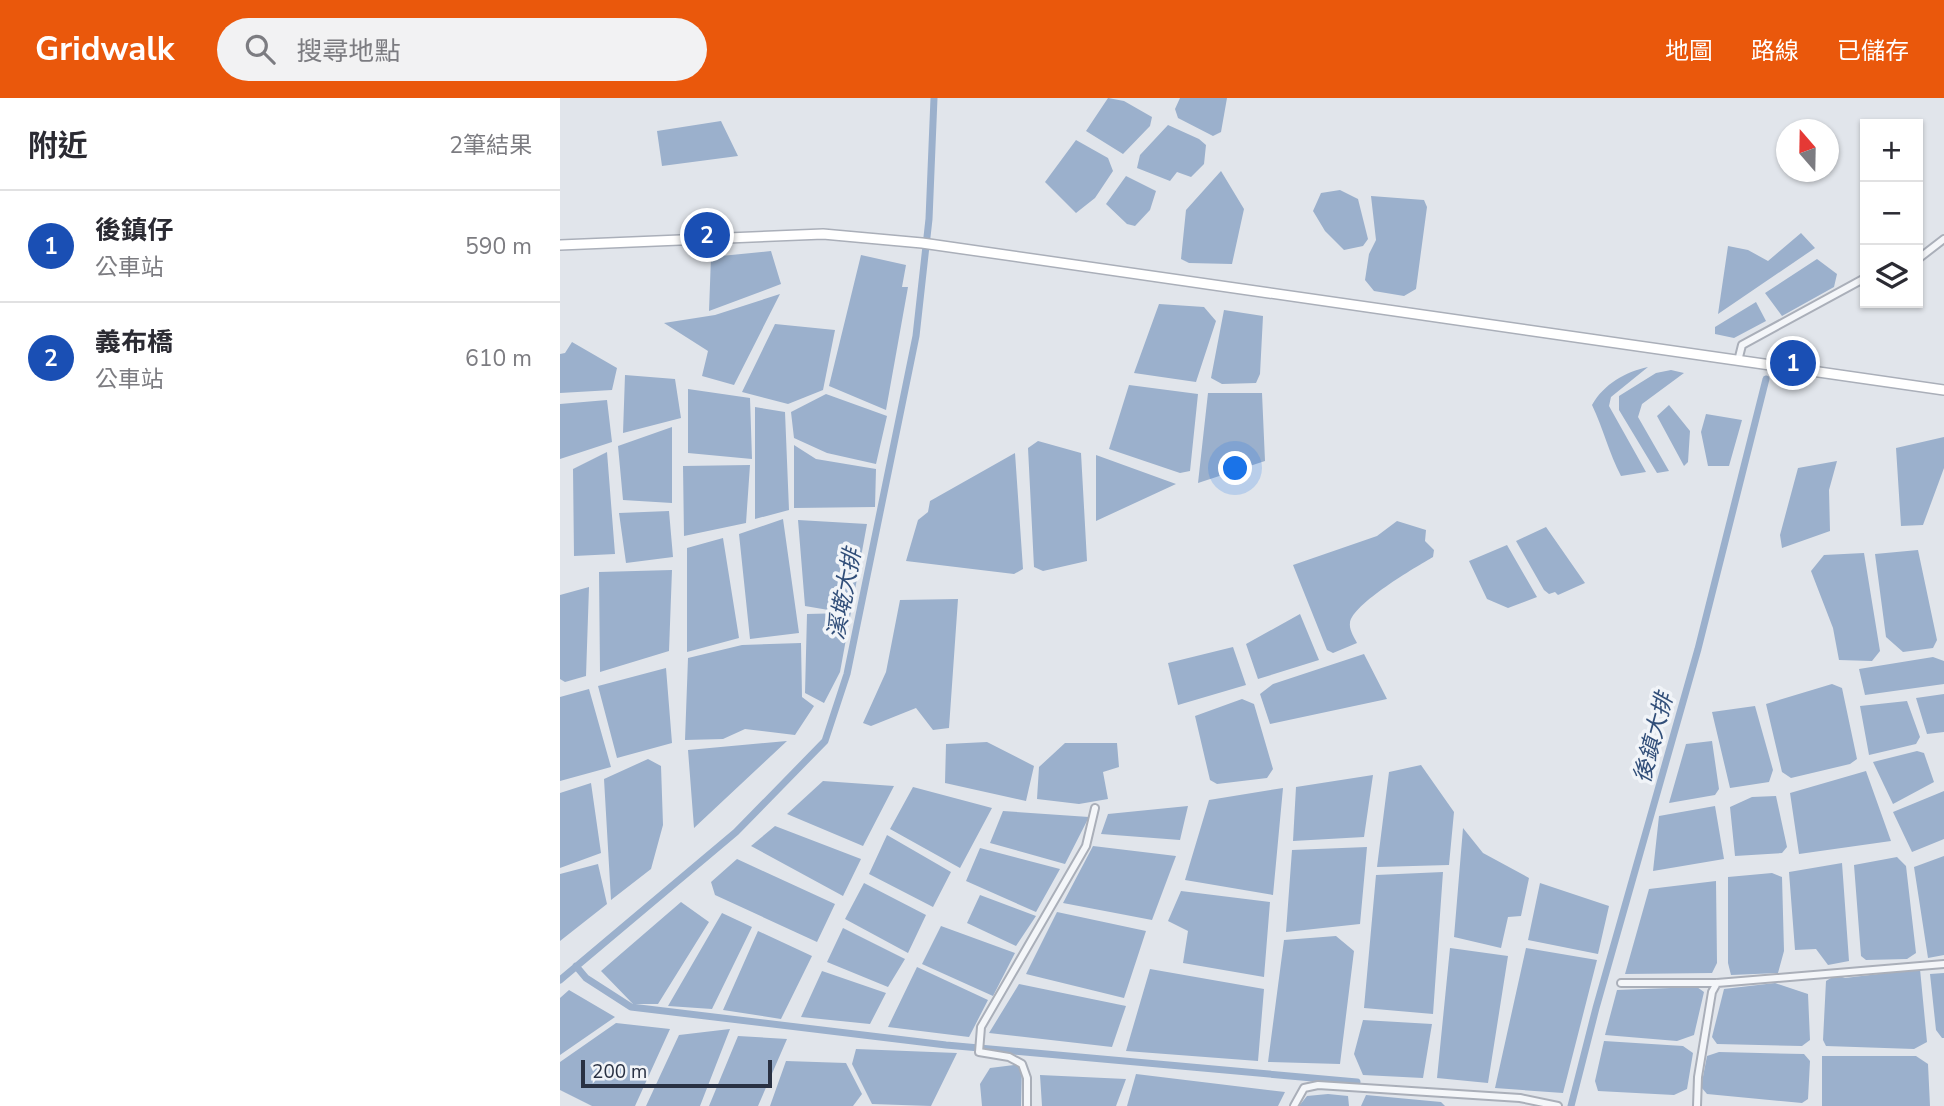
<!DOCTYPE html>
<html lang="zh-TW">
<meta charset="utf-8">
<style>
body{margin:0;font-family:"Nunito Sans","Noto Sans TC",sans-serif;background:#f2f2f3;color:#2b2b33}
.controls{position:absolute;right:21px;top:21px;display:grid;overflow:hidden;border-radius:0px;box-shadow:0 2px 5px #0004}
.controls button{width:63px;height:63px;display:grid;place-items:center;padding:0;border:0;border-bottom:2px solid #e1e1e2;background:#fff;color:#2b2b33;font:35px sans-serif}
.compass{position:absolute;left:1216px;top:21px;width:63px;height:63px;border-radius:50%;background:#fff;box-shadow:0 2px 5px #0004;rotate:340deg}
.scale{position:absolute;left:21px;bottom:18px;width:191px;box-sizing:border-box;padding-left:7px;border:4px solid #293143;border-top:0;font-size:19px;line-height:24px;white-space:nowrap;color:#293143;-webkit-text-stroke:5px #f1f4f8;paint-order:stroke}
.you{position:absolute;left:676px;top:371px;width:24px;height:24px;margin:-18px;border:5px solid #fff;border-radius:50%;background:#1a73e8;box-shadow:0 0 0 10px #1a73e833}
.badge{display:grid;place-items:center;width:46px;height:46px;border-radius:50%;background:#ea580c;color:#fff;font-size:23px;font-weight:700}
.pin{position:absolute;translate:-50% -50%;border:4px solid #fff;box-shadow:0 2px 7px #0006}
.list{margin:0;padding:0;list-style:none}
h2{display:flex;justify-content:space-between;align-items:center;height:91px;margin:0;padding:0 28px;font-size:30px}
h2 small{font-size:23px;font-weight:400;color:#7c7c81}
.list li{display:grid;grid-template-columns:46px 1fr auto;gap:21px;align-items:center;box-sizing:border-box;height:112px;padding:0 28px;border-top:2px solid #e1e1e2}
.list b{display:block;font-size:26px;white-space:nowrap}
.list p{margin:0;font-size:23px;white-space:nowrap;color:#7c7c81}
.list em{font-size:23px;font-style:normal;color:#7c7c81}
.icon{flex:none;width:38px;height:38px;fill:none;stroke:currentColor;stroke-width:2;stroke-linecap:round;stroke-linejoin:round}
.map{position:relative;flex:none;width:1384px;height:1008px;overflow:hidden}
header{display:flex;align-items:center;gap:42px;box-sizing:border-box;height:98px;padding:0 35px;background:#ea580c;color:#fff}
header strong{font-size:33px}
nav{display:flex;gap:38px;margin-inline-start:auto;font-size:24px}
.search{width:490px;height:63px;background:#f2f2f3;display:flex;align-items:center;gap:18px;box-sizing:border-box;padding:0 24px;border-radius:38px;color:#7c7c81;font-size:26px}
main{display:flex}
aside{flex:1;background:#fff}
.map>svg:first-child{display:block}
.water{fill:#9bb0cc}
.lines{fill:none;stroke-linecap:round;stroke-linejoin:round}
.canal{stroke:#9bb0cc;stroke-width:7}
.street-casing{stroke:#aaafb9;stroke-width:10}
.secondary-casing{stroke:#aaafb9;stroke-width:12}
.street{stroke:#f4f6f9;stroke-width:6}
.secondary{stroke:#fff;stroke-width:9}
.labels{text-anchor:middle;stroke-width:7;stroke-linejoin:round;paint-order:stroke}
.water-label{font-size:23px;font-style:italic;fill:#314e79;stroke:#f1f4f8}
</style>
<header>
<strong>Gridwalk</strong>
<div class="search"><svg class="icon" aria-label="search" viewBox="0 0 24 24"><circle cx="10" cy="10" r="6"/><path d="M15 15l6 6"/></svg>搜尋地點</div>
<nav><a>地圖</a><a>路線</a><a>已儲存</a></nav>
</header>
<main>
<aside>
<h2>附近<small>2筆結果</small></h2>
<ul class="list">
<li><span class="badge" style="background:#1a4fb4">1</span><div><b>後鎮仔</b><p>公車站</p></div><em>590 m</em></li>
<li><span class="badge" style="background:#1a4fb4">2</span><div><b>義布橋</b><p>公車站</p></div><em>610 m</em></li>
</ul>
</aside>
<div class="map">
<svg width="1384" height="1008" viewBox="0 0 1384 1008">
<rect width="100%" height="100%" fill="#e1e5eb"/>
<path class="water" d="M548,0L564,3L592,19L590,28L563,56L526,33Z
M620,0H667L661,34L653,38L618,20L615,11Z
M161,23L178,58L102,68L97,33Z
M608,27L639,41L646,47L644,66L631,79L617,74L610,83L577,70L580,57Z
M516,42L548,60L553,73L535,100L516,115L485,84Z
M661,73L684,111L672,166L629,165L621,161L626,112Z
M566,78L596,93L590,112L575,128L567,126L546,106Z
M780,92L798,101L808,141L803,148L784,152L765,133L753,113L761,95Z
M811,98L864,102L867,109L856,191L844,198L814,193L805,182L809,156L816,142Z
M1241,135L1255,150L1158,216L1168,148L1188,152L1208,163Z
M211,153L221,186L149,213L151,159Z
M301,157L346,167L342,189H348L326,312L269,288Z
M1257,161L1277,176L1274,189L1222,218L1205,195Z
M220,196L174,287L142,278L148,253L104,225L155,217Z
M1196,204L1206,223L1174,240L1155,236V229Z
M599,206L644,209L656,223L636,284L574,275Z
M664,212L703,218L700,276L696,285L662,286L651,280Z
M215,226L275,232L263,292L228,306L182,294Z
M12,244L57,270L52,292L0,295V256L5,255Z
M1088,269L1051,299L1049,308L1086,374L1061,378C1049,355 1043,330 1032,307C1044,286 1065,274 1088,269Z
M1111,272L1124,275L1082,306L1078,319L1109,373L1097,375L1059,312V298L1096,275Z
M65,277L115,281L121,320L63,335Z
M569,287L638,296L630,373L620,375L549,351Z
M128,291L190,300L192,361L128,355Z
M648,295H702L705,363L638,385Z
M266,296L327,318L316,366L267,355L234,340L231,314Z
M47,302L52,344L0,361V306Z
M1109,307L1130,333L1128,364L1124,368L1097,318Z
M195,309L225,314L229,412L195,421Z
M1146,316L1182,322L1169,368H1148L1141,334Z
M112,329V405L63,402L58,348Z
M1384,339V370L1363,427L1341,428L1336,350Z
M478,343L521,355L527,463L483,473L474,469L468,350Z
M234,347L256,361L316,371L315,409L234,410Z
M47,354L55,456L14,458L13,371Z
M455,355L463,471L454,476L346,463L358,422L368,414L370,403Z
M536,357L616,386L536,423Z
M1277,363L1269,392L1270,433L1222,450L1220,437L1238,370Z
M190,367L186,425L124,438L123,368Z
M109,413L113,459L66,465L59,415Z
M223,421L239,535L190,541L179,436Z
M238,422L307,426L280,574L264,605L245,595L247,516L286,515L245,508Z
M837,423L866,432L865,443L874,452L873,459C856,469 792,506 790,525C789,532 794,539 797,545L773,555L767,552L733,467L817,438Z
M986,429L1025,485L998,497L995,494L989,496L984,492L956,443Z
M163,440L179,540L127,554V450Z
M947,447L977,499L948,510L927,501L909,463Z
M1358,452L1377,542L1373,550L1343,554L1326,539L1315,456Z
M1304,455L1320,553L1312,563L1279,562L1273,530L1251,473L1264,457Z
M112,472L109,553L40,574L39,474Z
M29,489L26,578L5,584L0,581V497Z
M398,501L389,630L373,632L356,610L311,628L303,625L326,574L340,502Z
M740,516L759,562L698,581L686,546Z
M241,545L242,599L254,608L235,637L185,631L163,641L125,642L128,560L182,547Z
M673,549L686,587L618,607L608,565Z
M804,556L827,601L710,626L700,596L713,586Z
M1373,559L1384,563V586L1305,597L1299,571Z
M106,570L112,645L57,660L38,588Z
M1272,586L1282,590L1297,661L1290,666L1231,680L1222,674L1206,606Z
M29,591L51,669L0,683V599Z
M1384,596V634L1367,636L1356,600Z
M682,601L694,606L713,671L707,680L657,686L650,682L635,618Z
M1347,603L1360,639L1356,646L1309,657L1300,608Z
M1195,608L1213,672L1209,684L1170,690L1152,614Z
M227,643L134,730L128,652Z
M1152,643L1159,691L1155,697L1109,705L1126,646Z
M427,644L474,668L466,703L385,685L386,646Z
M505,645H557L559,669L543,674L548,701L519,706L477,701L479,669Z
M1357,653L1364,655L1374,684L1333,706L1313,664Z
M88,661L101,668L103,727L91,771L51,802L44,681Z
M861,667L894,714L889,767L817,769L829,674Z
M1306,673L1331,743L1239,756L1230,695Z
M813,677L804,739L733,743L736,689Z
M263,683L334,688L303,748L227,716Z
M31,685L41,755L0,770V695Z
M353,689L432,710L400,770L330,731Z
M723,690L713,797L625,782L649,702Z
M1384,693V741L1352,754L1333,714Z
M1216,698L1227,749L1222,755L1175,758L1170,709L1192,699Z
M628,708L620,742L541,736L548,716Z
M1155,708L1164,761L1093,773L1099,718Z
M443,713L529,719L505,766L430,745Z
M215,728L301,761L283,798L191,748Z
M903,730L923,755L969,780L961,818L948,819L941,850L894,839Z
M327,737L391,774L373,809L309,776Z
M533,748L616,758L592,822L503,805Z
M807,749L800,826L726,834L732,752Z
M420,750L500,771L476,814L406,783Z
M1384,758V857L1368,860L1354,769Z
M1337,759L1346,768L1356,855L1347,861L1306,862L1301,858L1294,767Z
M177,761L275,806L257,844L155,797L151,784Z
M1282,765L1289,863L1268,867L1256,851L1235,852L1229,774Z
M38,766L47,806L0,843V776Z
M883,774L873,916L804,910L816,777Z
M1212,775L1222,779L1224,853L1218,875L1171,877L1168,865V779Z
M1156,783L1157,865L1152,875L1065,876L1089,791Z
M304,785L366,817L348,855L285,821Z
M980,785L1049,808L1038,856L968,842Z
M621,793L710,804L704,879L623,865L628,833L608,823Z
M420,797L476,818L456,848L407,825Z
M121,804L149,824L98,906H73L41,873Z
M497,814L586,833L564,900L466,876Z
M162,815L192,829L152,911L108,908Z
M381,828L455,855L433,898L362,866Z
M283,830L345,861L328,889L267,864Z
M198,833L252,858L221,921L163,912Z
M776,838L794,853L780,966L708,964L724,842Z
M890,850L948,858L928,985L877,980Z
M966,850L1037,862L1003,995L935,990Z
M357,869L428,902L409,939L328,929Z
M590,871L704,891L698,963L566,953Z
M1360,871L1367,944L1354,951L1266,948L1263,942L1266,883L1276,877L1285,880Z
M262,873L326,895L310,926L241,919Z
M1384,875V940H1382L1376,932L1370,876Z
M1215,885L1248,896L1250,942L1242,948L1157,946L1152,939L1164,891Z
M459,886L566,908L552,949L429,935Z
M1137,889L1144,894L1134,937L1117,943L1045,937L1057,892Z
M9,892L55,919L0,957V900Z
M803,922L872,926L863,980L803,977L794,956Z
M56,925L110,931L75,1008H32L0,992V964Z
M170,931L140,1008H86L119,937Z
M178,938L227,941L198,1008H149Z
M1044,943L1123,948L1133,955L1127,991L1114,997L1038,993L1035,983Z
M296,951L397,955L371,1008L312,1006L292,966Z
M1159,954L1244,956L1250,963L1248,1001L1242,1005L1147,996L1141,989L1147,958Z
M1262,958H1356L1368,966L1370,1008H1262Z
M226,963L286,965L302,996L293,1008H210Z
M462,966L461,1008H422L420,986L430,970Z
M576,976L725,994L718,1008H567Z
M480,977L566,981L556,1008H482Z
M768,996L788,998L789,1008H739L747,998Z
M806,997L881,1004L885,1008H801Z"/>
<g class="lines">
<path class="canal" d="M16,868L26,880L71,909L386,947L797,984
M0,882L176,734L265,643L287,576L356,238L369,121L374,0
M1011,1008L1036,910L1138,551L1206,281"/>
<defs>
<path id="street" d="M1358,161L1384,141
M1178,263L1182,247L1305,180
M1061,885H1157L1384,866
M467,1008V980L462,966L449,959L419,954L421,929L526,748L535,710
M734,1008L744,990L758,987L960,1000L998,1008
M1137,1008L1138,979L1152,894L1157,885"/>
<path id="secondary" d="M0,147L263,136L362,145L1384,292"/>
</defs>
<use href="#street" class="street-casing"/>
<use href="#secondary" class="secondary-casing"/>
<use href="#street" class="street"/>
<use href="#secondary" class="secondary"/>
</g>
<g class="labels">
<g class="water-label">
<text transform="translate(284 496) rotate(-79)" y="8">溪墘大排</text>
<text transform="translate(1093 640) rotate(-75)" y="8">後鎮大排</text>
</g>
</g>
</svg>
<div class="controls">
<button>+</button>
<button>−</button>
<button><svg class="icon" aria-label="layers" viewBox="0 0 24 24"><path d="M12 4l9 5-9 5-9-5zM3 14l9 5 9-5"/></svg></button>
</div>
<svg class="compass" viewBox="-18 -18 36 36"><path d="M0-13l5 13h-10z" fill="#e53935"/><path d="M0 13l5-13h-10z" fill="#7c7c81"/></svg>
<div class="scale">200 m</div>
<div class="you"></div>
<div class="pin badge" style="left:1233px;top:265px;background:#1a4fb4">1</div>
<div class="pin badge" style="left:147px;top:137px;background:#1a4fb4">2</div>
</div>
</main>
